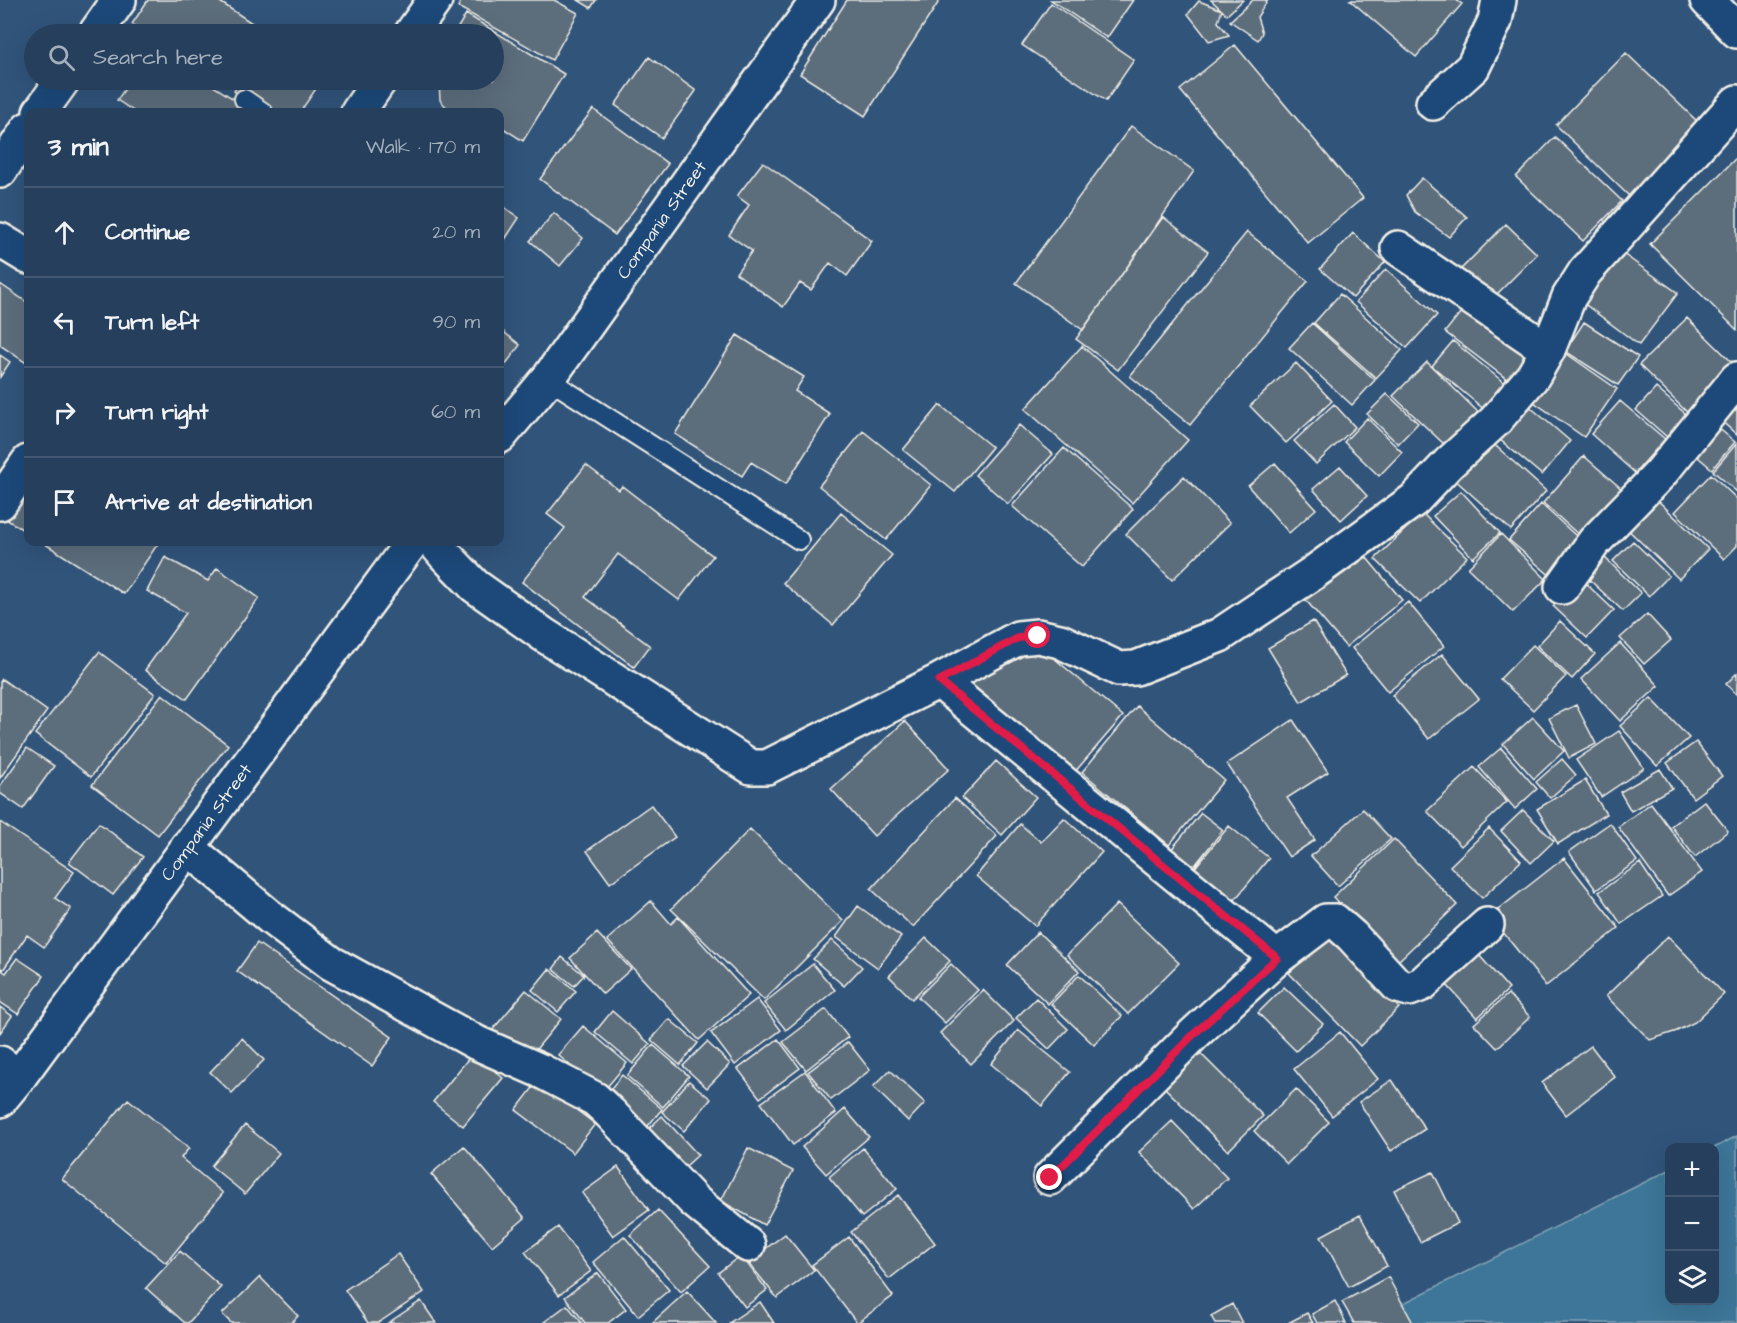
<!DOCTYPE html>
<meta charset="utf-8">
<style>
body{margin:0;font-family:"Architects Daughter",sans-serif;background:#314a65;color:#f1f3f6}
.controls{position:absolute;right:18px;bottom:18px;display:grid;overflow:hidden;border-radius:12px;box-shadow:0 6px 24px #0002}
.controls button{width:54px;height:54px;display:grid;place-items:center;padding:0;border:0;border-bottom:2px solid #425872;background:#253f5c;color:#f1f3f6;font:30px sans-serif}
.stop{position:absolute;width:18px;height:18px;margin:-14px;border:4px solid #e11d48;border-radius:50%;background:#fff}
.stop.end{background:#e11d48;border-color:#fff;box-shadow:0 2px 6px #0008}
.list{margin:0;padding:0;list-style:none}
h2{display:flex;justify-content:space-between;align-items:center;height:78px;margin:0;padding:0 24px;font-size:26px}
h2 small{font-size:20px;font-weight:400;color:#a3afbb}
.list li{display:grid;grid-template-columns:39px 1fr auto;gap:18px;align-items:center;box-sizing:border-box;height:90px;padding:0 24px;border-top:2px solid #425872}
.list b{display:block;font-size:22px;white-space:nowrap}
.list em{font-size:20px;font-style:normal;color:#a3afbb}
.icon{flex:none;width:33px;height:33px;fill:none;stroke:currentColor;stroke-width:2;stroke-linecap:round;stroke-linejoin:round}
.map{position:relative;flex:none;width:1737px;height:1323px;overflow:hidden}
.search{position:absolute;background:#253f5c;box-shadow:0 6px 24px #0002;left:24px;top:24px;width:480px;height:66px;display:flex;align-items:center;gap:15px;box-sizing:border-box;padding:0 21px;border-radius:33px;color:#a3afbb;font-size:22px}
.panel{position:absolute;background:#253f5c;box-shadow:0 6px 24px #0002;left:24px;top:108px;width:480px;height:438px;border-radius:12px}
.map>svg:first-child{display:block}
.water{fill:#3e7698;stroke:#87a7b8;stroke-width:1.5}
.building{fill:#5c6d7c;stroke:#f4f1e8;stroke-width:1.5}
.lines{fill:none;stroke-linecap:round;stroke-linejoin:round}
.lane-casing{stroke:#f4f1e8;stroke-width:22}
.street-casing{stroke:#f4f1e8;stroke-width:38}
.secondary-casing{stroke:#f4f1e8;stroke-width:38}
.lane{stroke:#1f4a7a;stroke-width:18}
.street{stroke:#1f4a7a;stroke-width:33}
.secondary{stroke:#1f4a7a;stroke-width:33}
.route{stroke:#e11d48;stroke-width:8}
.labels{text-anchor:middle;stroke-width:4.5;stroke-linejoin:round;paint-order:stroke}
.street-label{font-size:18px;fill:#f4f1e8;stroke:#1f4a7a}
</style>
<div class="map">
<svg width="1737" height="1323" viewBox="0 0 1737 1323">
<rect width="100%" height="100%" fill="#31547b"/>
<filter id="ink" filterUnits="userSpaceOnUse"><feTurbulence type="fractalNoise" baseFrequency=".0167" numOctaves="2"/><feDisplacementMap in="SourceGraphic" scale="12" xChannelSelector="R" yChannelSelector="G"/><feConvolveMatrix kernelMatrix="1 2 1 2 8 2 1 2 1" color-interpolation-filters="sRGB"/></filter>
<g filter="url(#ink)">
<path class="water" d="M1737,1136V1323H1364L1669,1170L1670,1300H1714V1148Z"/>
<path class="building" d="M148,0H217L261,29L257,34H147L132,24Z
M461,0H554L578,13L552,60L458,7Z
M578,0H596L591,8Z
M847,0H940L865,116L800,74Z
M1051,0H1133L1107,38Z
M1211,0H1243L1227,15Z
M1253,0H1268L1257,17L1262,33L1258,40L1230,21Z
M1350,0H1456L1462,4L1416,57Z
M1199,1L1222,10L1218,22L1229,35L1209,41L1188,14Z
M1051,3L1134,60L1106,101L1022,45Z
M466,14L564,74L523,141L500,126V112H451L440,100L439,82L440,80H494V34H454Z
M1235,45L1363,198L1308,243L1180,90Z
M1626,53L1699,123L1629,196L1556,125Z
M649,57L696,91L662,138L615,105Z
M131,80H204L254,112H135L117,100Z
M242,80H322L300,112H266L234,91Z
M593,109L668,164L615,235L540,179Z
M1131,126L1194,171L1083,330L1016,283Z
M1555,137L1622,201L1583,241L1516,177Z
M1737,157V330L1650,244Z
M763,162L872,241L847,276L830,263L811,290L800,283L783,307L736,273L752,251L729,235L749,205L737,196Z
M1422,178L1467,217L1449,237L1415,212L1406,195Z
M500,204L519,218L500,247Z
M554,213L583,238L560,266L530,241Z
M1163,217L1208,252L1118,370L1076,339Z
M1506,224L1537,254L1489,302L1458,272Z
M1247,232L1308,281L1190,425L1130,376Z
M1353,233L1385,262L1353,298L1320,269Z
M1619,251L1678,293L1639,345L1582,302Z
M1386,269L1437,315L1407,348L1356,302Z
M0,284L28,303V364L0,345Z
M1340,294L1402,350L1376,378L1314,323Z
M1468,303L1534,355L1512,383L1445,332Z
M1687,318L1737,367L1691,416L1639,365Z
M1584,322L1638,357L1618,385L1565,351Z
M1312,323L1375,380L1352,405L1289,348Z
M500,329L520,345L500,372Z
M737,335L804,377L795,391L830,414L786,484L751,462L742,476L675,434Z
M1453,341L1507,385L1486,411L1432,366Z
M1082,346L1188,440L1132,503L1025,409Z
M1564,352L1617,389L1584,437L1531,400Z
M0,355L10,362L0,377Z
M1427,362L1478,412L1445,445L1393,396Z
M1296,363L1332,401L1286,443L1250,406Z
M1656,388L1695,422L1675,444L1636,410Z
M1387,394L1418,423L1398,444L1367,414Z
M1737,397V435L1717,417Z
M1522,400L1570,441L1542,475L1493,434Z
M1620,401L1665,439L1635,473L1591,434Z
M1334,404L1355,427L1316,464L1294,441Z
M940,405L992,447L955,492L903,450Z
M1367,418L1402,452L1379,476L1344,442Z
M1709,420L1735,442L1712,469L1686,447Z
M1019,425L1053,454L1008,504L975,475Z
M863,431L931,485L886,540L819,486Z
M1488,439L1546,491L1511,530L1453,478Z
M1737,443V492L1713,471Z
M1064,448L1133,509L1082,567L1012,506Z
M1584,456L1631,497L1589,544L1543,503Z
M1275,463L1316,509L1289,533L1248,486Z
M586,465L619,490L622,486L713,556L679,600L618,554L585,597L650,646L634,667L522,582L565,528L547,514Z
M1340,466L1367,496L1341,520L1313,489Z
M28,473V533L1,516Z
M1711,474L1737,499V546L1724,559L1675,512Z
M1184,476L1230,523L1172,580L1126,534Z
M1461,491L1500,533L1473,558L1433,516Z
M1649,492L1708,549L1679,579L1620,522Z
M1541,504L1585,544L1554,579L1509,540Z
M841,513L892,555L833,625L783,583Z
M1422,513L1467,557L1420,603L1375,559Z
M1501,534L1546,579L1513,612L1468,568Z
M1633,541L1669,576L1649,596L1613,561Z
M42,542H159L124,594Z
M1361,551L1402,600L1346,647L1304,598Z
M1599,552L1641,593L1623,611L1580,571Z
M165,557L208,581L217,568L259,598L187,699L145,670L186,613L147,591Z
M1580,578L1614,610L1587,638L1553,606Z
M1408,602L1444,646L1388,692L1352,648Z
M1647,614L1671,640L1644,664L1620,638Z
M1313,621L1346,675L1301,702L1268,648Z
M1560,621L1595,654L1572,679L1537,646Z
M1036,643L1123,716L1074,773L971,686L988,665Z
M1620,643L1659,686L1620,721L1581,679Z
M1533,645L1566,676L1533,710L1500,679Z
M99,652L155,694L91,777L35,734Z
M1442,654L1479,699L1429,739L1392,695Z
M1737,673V695L1726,684Z
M2,679L47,711L0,778V682Z
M162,694L228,745L158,835L92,785Z
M1651,698L1689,738L1657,766L1620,726Z
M1576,705L1596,744L1569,758L1549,718Z
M1137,706L1224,780L1169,845L1082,772Z
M1533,717L1564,751L1534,779L1503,744Z
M1293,720L1328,772L1287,798L1315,840L1289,857L1227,764Z
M905,721L949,769L874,836L831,789Z
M1619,731L1644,768L1601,797L1576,760Z
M1696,742L1722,776L1693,798L1667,763Z
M27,748L54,766L23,809L0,793V786Z
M1501,748L1537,789L1515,809L1479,767Z
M1562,759L1576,775L1550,798L1536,782Z
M996,761L1036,797L1002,835L962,798Z
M1474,767L1507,802L1461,846L1427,811Z
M1660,769L1672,788L1631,811L1620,792Z
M1585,780L1606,814L1558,844L1537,809Z
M955,798L997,836L913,927L871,889Z
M1704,801L1728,831L1695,857L1671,826Z
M1651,803L1702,872L1668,896L1618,827Z
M651,805L675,837L610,883L587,851Z
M1363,809L1391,839L1338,886L1311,856Z
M1523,810L1554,841L1531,863L1501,831Z
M1201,813L1223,830L1192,869L1170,851Z
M1064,818L1102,852L1035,926L976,876L1020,824L1041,842Z
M0,822L74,872L55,898L71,909L44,947L27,935L3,970L0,967Z
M99,823L143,857L113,895L69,862Z
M1610,823L1637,861L1596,890L1569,852Z
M1229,826L1269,858L1233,902L1193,870Z
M1489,828L1521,861L1482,898L1450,866Z
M750,829L843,921L764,1000L671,909Z
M1394,839L1457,905L1396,963L1333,897Z
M1564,858L1619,928L1546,986L1490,916Z
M1640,863L1662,896L1621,924L1599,892Z
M651,901L671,924L678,917L749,995L699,1040L607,940Z
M1117,904L1179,963L1128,1014L1067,955Z
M858,906L901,937L878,968L836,937Z
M1038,932L1079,971L1048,1004L1007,965Z
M597,933L631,969L603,994L570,958Z
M1329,935L1399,1008L1360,1046L1289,973Z
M1668,936L1724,994L1695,1022L1677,1031L1650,1040L1606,996Z
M926,938L950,961L912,999L889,976Z
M832,940L862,967L844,986L813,959Z
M257,943L392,1037L372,1066L237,971Z
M1478,954L1509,989L1477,1018L1446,984Z
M562,957L584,975L574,986L553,969Z
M17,958L44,976L18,1014L0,1002V969L6,973Z
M813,964L835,990L786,1030L764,1003Z
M951,964L978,990L945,1023L918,997Z
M549,969L576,991L558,1012L532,990Z
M1079,975L1122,1016L1094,1045L1051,1004Z
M1284,987L1323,1024L1296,1051L1258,1013Z
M526,990L561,1019L524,1064L489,1034Z
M983,990L1014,1021L971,1064L940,1033Z
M1508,994L1530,1017L1497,1048L1474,1024Z
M1036,998L1068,1029L1049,1049L1016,1018Z
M757,999L781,1030L735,1065L711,1033Z
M0,1007L12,1016L0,1033Z
M826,1009L848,1037L806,1070L783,1042Z
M612,1011L650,1044L633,1064L595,1032Z
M669,1019L698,1043L680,1065L651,1040Z
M583,1026L627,1063L602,1093L558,1055Z
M1018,1030L1070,1072L1042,1106L991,1064Z
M1340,1032L1378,1079L1332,1116L1294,1069Z
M242,1038L264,1060L232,1093L210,1072Z
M778,1039L800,1068L760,1098L738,1069Z
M707,1042L730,1064L707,1088L683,1066Z
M848,1042L870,1070L831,1100L808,1072Z
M653,1045L689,1076L663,1107L627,1076Z
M1591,1046L1615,1077L1566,1115L1542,1083Z
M1198,1051L1263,1116L1228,1151L1163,1086Z
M473,1053L503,1078L463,1126L433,1102Z
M890,1070L925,1103L908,1121L873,1087Z
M805,1071L836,1113L793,1145L761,1103Z
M622,1075L662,1109L642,1133L602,1099Z
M1392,1080L1425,1129L1391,1151L1359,1102Z
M538,1081L595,1124L573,1153L516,1110Z
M689,1081L711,1099L684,1131L662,1112Z
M1296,1089L1329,1122L1287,1164L1254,1131Z
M128,1099L189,1148L181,1158L223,1193L166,1263L62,1179Z
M845,1109L869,1137L826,1174L802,1147Z
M662,1116L698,1155L675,1176L639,1138Z
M1172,1121L1227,1178L1194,1209L1139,1152Z
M245,1125L279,1153L245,1194L211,1166Z
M464,1146L525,1218L492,1246L431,1174Z
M748,1148L793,1171L764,1225L721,1201Z
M863,1148L897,1189L862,1217L829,1177Z
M618,1167L649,1210L613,1236L582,1193Z
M1433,1172L1458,1223L1420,1242L1394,1190Z
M898,1195L935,1243L889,1279L851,1232Z
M658,1210L710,1266L681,1292L630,1235Z
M1360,1215L1387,1266L1349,1287L1321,1236Z
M558,1227L591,1271L559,1295L525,1252Z
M785,1234L814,1270L777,1298L748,1262Z
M624,1236L669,1290L638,1316L593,1262Z
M849,1237L893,1296L857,1323L812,1265Z
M180,1251L221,1287L188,1323H185L146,1288Z
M398,1254L424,1292L378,1323H368L345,1290Z
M741,1255L767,1290L745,1307L718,1273Z
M598,1273L626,1309L608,1323H585L565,1297Z
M260,1277L298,1316L291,1323H231L222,1314Z
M1388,1277L1413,1323H1354L1342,1302Z
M687,1291L716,1323H652Z
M421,1301L436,1323H388Z
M1335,1301L1346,1323H1317L1312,1314Z
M760,1302L774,1323H729Z
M1232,1304L1242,1323H1215L1211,1316Z
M567,1305L582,1323H545L544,1322Z
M1307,1313L1313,1323H1288Z"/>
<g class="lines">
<defs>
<path id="lane" d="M244,99L263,112
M548,379L799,540"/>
<path id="street" d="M95,34L119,0
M411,34L435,0
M1433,103L1473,67L1495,21L1499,0
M40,112L63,80
M358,112L380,80
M0,171L28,129
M0,240L28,257
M1398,248L1548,350
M0,503L28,462
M434,542L445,555L475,586L544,635L751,767H767L939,681L1018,638L1038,636L1060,641L1119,669L1136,668L1220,635L1313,573L1414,500L1449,463L1495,421L1533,376L1548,350L1569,297L1585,272L1737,102
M1562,587L1594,542L1660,474L1737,379
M939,681L1277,958
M187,847L270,917L331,963L477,1043L541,1071L595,1099L610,1113L694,1201L748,1245
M0,1063L19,1077
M1050,1178L1194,1034L1277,958L1326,921H1335L1352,936L1398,986L1409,989L1422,984L1487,925"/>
<g id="secondary">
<path d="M1707,0L1737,31"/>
<path id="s1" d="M500,436L548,379L818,0"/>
<path id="s2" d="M0,1100L19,1077L412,542"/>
</g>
</defs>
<use href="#lane" class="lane-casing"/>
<use href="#street" class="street-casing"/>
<use href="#secondary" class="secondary-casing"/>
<use href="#lane" class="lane"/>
<use href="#street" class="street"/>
<use href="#secondary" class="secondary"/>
</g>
</g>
<g class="lines" filter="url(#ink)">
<path class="route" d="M1038,636L1018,638L939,681L1277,958L1194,1034L1050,1178"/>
</g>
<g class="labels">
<g class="street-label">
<text dy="6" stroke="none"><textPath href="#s1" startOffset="270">Compania Street</textPath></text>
<text dy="6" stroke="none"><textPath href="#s2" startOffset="346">Compania Street</textPath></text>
</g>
</g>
</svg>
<div class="controls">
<button>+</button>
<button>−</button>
<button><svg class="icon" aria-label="layers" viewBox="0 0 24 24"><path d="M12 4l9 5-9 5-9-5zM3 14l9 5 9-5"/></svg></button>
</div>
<div class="stop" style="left:1038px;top:636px"></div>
<div class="stop end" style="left:1050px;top:1178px"></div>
<div class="search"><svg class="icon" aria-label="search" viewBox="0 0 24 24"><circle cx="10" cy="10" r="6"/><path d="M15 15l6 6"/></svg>Search here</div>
<section class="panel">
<h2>3 min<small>Walk · 170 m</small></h2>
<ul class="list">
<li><svg class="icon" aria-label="ahead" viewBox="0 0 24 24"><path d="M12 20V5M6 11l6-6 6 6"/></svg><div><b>Continue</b></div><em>20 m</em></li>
<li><svg class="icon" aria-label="left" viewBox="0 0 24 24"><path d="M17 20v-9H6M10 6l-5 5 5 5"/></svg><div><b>Turn left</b></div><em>90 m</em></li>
<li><svg class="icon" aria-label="right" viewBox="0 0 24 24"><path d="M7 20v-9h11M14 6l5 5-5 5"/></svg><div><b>Turn right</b></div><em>60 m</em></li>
<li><svg class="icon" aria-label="arrive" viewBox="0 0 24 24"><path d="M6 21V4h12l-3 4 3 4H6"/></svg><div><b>Arrive at destination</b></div></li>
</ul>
</section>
</div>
